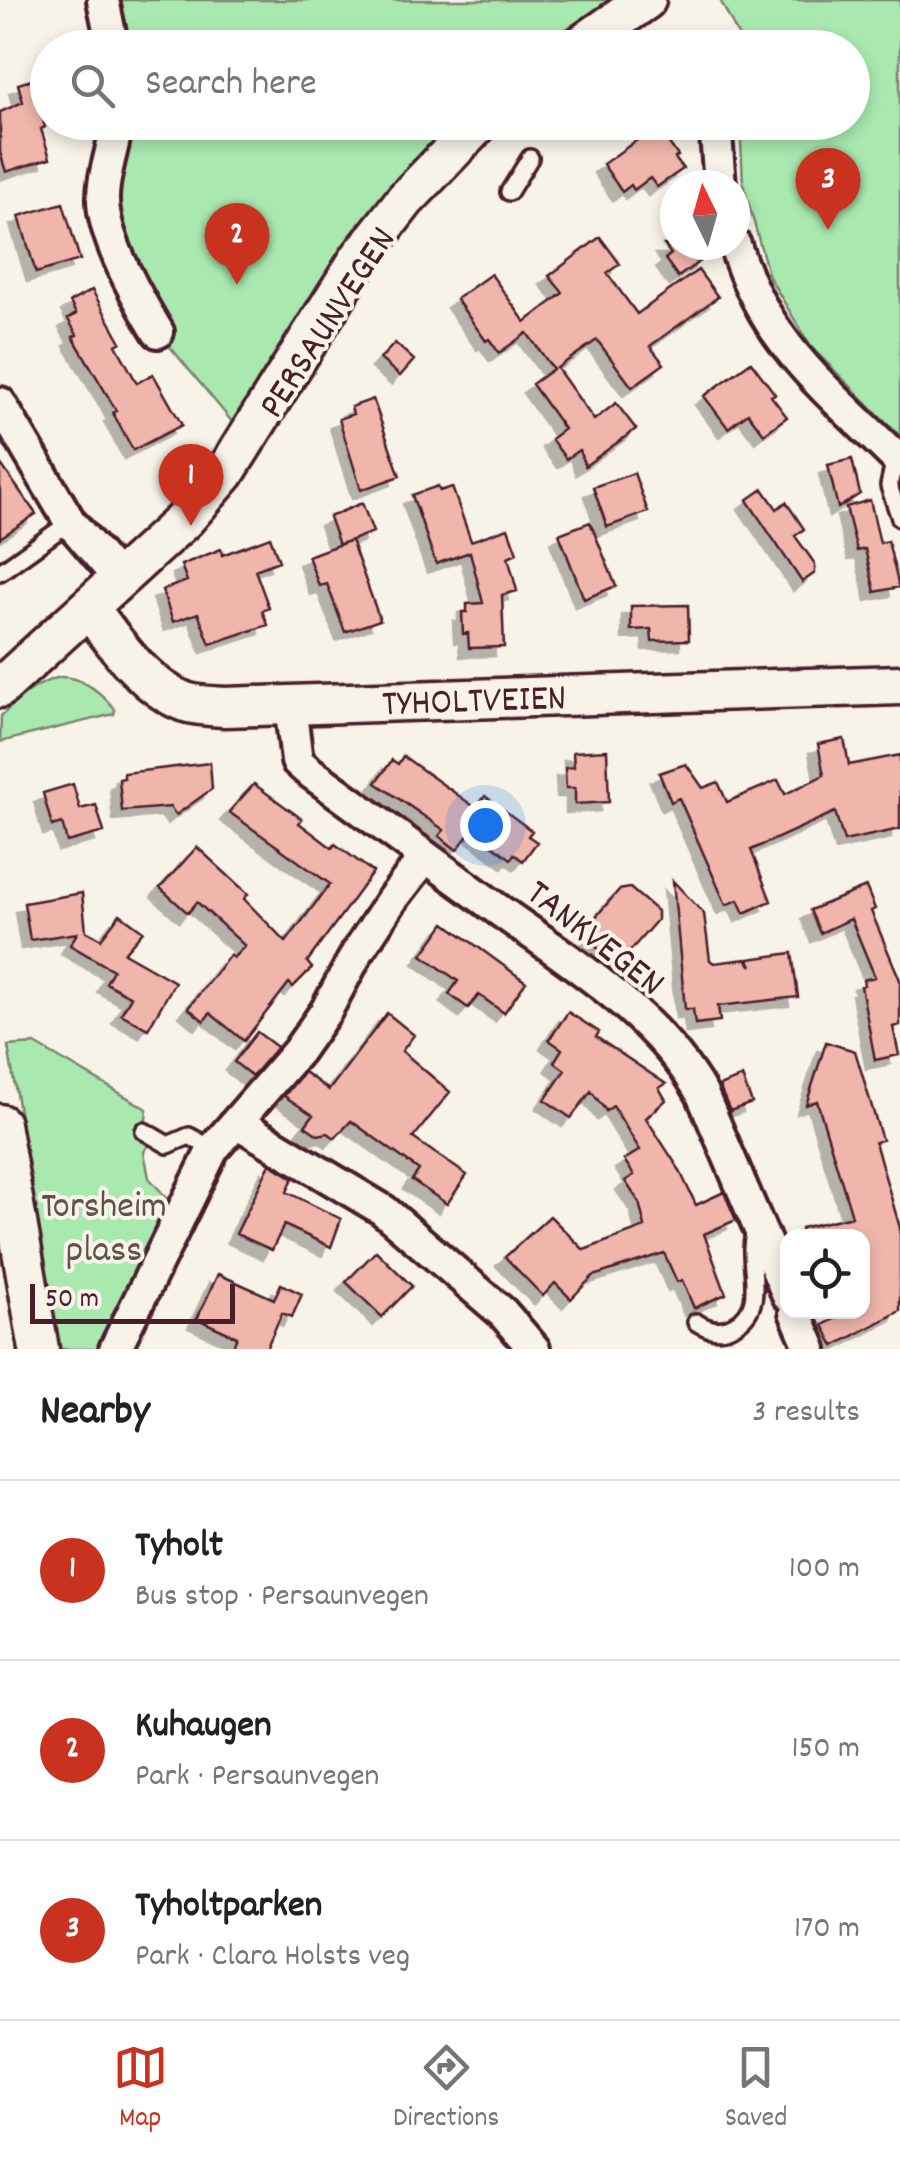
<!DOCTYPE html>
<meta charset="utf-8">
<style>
body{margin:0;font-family:Dekko,sans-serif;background:#f2f2f2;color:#222}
.controls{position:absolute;right:30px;bottom:30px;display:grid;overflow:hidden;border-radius:20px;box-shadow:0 5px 15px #0003}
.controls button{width:90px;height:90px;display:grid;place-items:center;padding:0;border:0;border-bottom:2px solid #e0e0e0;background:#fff;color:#222;font:50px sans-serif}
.compass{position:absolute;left:660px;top:170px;width:90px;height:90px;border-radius:50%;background:#fff;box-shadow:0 5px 15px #0003;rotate:355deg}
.scale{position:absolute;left:30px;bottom:25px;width:205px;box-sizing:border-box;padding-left:10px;border:5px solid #4a1f2b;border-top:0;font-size:28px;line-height:35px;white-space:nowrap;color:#4a1f2b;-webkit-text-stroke:8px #f7f3e8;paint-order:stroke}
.you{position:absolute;left:485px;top:825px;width:35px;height:35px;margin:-25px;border:8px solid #fff;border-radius:50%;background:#1a73e8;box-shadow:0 0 0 15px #1a73e833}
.badge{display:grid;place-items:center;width:65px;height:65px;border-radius:50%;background:#c8321e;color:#fff;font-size:32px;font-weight:700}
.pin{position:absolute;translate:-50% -82px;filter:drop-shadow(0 2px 5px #0008)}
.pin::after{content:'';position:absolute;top:52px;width:35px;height:30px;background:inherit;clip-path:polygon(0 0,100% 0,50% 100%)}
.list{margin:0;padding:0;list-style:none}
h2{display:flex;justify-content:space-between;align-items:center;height:130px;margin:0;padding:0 40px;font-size:42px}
h2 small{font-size:32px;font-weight:400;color:#767676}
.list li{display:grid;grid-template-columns:65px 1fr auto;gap:30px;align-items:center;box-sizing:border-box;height:180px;padding:0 40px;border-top:2px solid #e0e0e0}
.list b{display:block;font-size:38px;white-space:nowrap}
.list p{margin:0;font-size:32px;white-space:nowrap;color:#767676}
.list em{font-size:32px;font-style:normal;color:#767676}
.icon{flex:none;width:55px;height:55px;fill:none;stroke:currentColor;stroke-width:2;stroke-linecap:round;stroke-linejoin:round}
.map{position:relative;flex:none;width:900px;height:1349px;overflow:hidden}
.search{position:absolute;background:#fff;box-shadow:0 5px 15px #0003;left:30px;right:30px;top:30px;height:110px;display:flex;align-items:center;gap:25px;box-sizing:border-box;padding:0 35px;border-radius:55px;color:#767676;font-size:38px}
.sheet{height:670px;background:#fff}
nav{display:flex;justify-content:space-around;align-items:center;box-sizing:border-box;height:140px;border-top:2px solid #e0e0e0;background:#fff;font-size:28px;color:#767676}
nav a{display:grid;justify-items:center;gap:5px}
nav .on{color:#c8321e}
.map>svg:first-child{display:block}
.green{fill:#a9e9b0;stroke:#7a846e;stroke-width:2.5}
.building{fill:#f0b6ab;stroke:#4a1f2b;stroke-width:2.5;filter:url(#shadow)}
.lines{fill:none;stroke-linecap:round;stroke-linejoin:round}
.service-casing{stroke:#4a1f2b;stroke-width:22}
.minor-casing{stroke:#4a1f2b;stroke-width:38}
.tertiary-casing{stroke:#4a1f2b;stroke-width:45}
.service{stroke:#f7f3e8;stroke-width:15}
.minor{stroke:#f7f3e8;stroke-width:30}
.tertiary{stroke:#f7f3e8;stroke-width:38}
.labels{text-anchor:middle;stroke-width:8;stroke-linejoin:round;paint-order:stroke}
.street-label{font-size:38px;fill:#4a1f2b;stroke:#f7f3e8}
.park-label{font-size:38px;fill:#62524c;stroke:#f7f3e8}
</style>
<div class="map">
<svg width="900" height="1349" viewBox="0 0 900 1349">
<defs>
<filter id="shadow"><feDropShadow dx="-9" dy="9" stdDeviation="0" flood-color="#0004"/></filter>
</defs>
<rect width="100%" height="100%" fill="#f7f3e8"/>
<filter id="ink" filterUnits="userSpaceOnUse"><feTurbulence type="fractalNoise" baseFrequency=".01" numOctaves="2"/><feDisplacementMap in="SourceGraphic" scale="20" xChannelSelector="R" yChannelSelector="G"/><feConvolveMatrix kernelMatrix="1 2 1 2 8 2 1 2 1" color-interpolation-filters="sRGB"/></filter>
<g filter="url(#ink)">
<path class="green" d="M103,0H645L580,48L113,47Z
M720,0H900V436L811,347L769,277L743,183L740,123L852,122V48L744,47Z
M117,123H481L247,440L158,332L105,183Z
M61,677C83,677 102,693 115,710L114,714L0,742L1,716C19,699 36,682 61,677Z
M35,1044L147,1109L145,1130L154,1137L144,1152L149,1178L180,1213L115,1349H59L8,1046Z"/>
<path class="building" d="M48,75V100L38,103L45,127L41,129L50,158L6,172L0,152V112L23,102L18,84Z
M657,126L678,156L675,158L683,169L657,187L650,178L634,190L631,185L622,192L603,164Z
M63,203L80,260L36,273L19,216Z
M600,237L620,264L607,273L637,314L698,270L718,297L650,346L664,364L632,387L597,340L557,368L594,420L616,403L636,429L585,466L579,450L566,459L551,439L564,429L532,384L553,369L527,333L499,353L489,339L486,341L456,299L491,274L525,322L563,293L549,276Z
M664,245H693L703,259L678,277L665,259L671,254Z
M92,290L121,342L116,345L137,383L153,374L182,425L133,450L113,413L116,411L109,398L73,337L77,335L68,319L76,314L70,302Z
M395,343L414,360L400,376L380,359Z
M751,362L775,394L771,396L787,417L764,434L748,413L728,428L704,396Z
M373,399L400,476L361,490L339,419L353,414L351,407Z
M852,459L860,494L838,508L828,465Z
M0,463L36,514L0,538Z
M634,473L648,512L607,527L593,487Z
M438,486L440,491L452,487L471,541L508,528L517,553L508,557L517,591L502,595L504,647L469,648L468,633L463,634L462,612H467V604L483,603L470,552L436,564L412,495Z
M763,489L777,509L786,502L804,529L795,536L815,564V573L802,582L747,500Z
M870,500L880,543L888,541L899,587L875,592L865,549L857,551L846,507Z
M362,503L373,532L339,545L329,517Z
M590,522L616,586L584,599L559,534Z
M270,537L279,561L255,570L269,608L262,611L268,625L210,644L198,613L173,622L162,590L187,581L181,565L221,549L222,555Z
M351,540L380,620L345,632L327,584L319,586L308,556Z
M688,605L689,640L652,641L651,629L631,630V606Z
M844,739L849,765L900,755V829L844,841L835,812L751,850L771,901L744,913L738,900L726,905L679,798L671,802L659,773L686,764L703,788L718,782L727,802L778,780L785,794L824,775L818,744Z
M607,750L609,802L575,804V788H566L565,768L574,767L573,752Z
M403,756L476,808L485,796L532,831L528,836L537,842L523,861L514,854L511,859L472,830L457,850L439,836L444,830L376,783L392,760L398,764Z
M210,763L212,789L176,815L170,807L122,811L119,779L124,778V773Z
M73,784L80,809L96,805L104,832L67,842L62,823L52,826L43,793Z
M254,784L302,819L299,823L332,848L335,844L373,872L307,962L312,968L293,987L289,983L244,1041L210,1013L204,1021L188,1008L230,955L233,958L245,946L197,902L188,913L160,888L197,847L248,894L244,899L286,942L330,884L229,812Z
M673,881L704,914L710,960L714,963L746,959L752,966L749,959L792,953L798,997L718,1006L720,1021L695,1024L693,1009H685Z
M866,887L875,909L871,911L900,980V1025L893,1027L899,1055L875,1060L861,986L864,985L863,980L875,977L851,919L820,933L810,910Z
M630,888L657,911V920L624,958L606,955L594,945L588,926L619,890Z
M82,893L86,931L101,939L120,914L143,931L124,953L175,982L148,1029L121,1014L131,997L106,983L113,970L70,945L77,933L30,940L24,903Z
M445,923L526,982L504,1013L479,995L468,1008L449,994L458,981L422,955Z
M568,1012L599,1032L596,1037L666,1084L659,1088L666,1100L646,1118L679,1169L696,1205L724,1192L736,1220L704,1234L726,1294L694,1308L682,1280L677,1282L664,1253L593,1276L571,1299L555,1283L543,1296L505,1257L550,1216L584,1250L645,1227L639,1202L625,1181L634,1175L624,1160L640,1150L613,1106L606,1111L591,1091L571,1118L545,1100L565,1070L554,1062L562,1049L549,1040Z
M387,1013L414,1035L402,1051L450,1092L413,1138L467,1175L447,1204L412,1180L419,1170L351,1121L335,1138L328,1133L318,1135L305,1126L313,1115L284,1096L304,1072L329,1090Z
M257,1032L277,1047L252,1076L234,1062Z
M826,1042L855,1051L882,1140L875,1142L900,1228V1311L834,1346L823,1325L848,1312H862V1236H802L801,1228L852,1216L817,1101L806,1105Z
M742,1077L752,1103L730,1111L719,1086Z
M270,1164L293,1178L287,1192L341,1219L331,1247L284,1225L272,1250L236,1234Z
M376,1251L412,1286L382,1317L346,1282Z
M218,1274L274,1299L281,1284L302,1294L292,1317L282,1313L266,1349H232L237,1337L197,1319Z"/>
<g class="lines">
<defs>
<path id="service" d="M509,192L530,158
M895,457L889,486L900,518
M0,572L70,522
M144,1131L168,1145L189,1136L213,1149
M696,1322C708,1330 721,1333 734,1325C772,1304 742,1259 756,1230"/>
<path id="minor" d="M103,0L113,48
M117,122C114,148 102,176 103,201C104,239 138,299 158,332
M715,122L720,185
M735,245C766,346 829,391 900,462
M0,403L70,522L119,579
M290,705L297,761L307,770C369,815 431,861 493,906C568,960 656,1013 702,1094L788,1295
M238,1123L383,1210L503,1313L534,1349
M795,1312L811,1349
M115,1349L213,1149L298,1051L326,1011L357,953L391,901L425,857"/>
<path id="tertiary" d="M577,48L646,0
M89,608C114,641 144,687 185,702C197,706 212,706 225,707L900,685
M0,688L185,519L225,473L359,259L405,200L480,122
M0,1124L39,1349"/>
</defs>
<use href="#service" class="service-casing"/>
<use href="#minor" class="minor-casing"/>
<use href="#tertiary" class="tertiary-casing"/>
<use href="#service" class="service"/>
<use href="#minor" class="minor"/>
<use href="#tertiary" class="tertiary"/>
</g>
</g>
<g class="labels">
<g class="street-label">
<text transform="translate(325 321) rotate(-57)" y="13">PERSAUNVEGEN</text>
<text transform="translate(474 698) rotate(-2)" y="13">TYHOLTVEIEN</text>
<text transform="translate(597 936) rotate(38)" y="13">TANKVEGEN</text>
</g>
<g class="park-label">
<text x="104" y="1216">Torsheim<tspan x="104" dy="44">plass</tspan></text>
</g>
</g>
</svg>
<div class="controls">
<button><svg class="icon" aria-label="locate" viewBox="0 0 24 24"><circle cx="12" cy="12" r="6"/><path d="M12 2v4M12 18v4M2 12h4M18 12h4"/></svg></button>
</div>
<svg class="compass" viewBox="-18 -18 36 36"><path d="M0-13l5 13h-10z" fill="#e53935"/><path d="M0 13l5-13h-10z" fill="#767676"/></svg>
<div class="scale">50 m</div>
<div class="you"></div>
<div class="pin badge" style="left:191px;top:526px">1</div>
<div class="pin badge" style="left:237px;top:285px">2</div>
<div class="pin badge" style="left:828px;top:230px">3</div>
<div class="search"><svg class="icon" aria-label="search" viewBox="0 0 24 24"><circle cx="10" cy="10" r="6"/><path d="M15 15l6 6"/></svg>Search here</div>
</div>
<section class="sheet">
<h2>Nearby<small>3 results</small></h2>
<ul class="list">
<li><span class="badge">1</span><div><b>Tyholt</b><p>Bus stop · Persaunvegen</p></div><em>100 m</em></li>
<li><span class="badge">2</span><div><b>Kuhaugen</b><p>Park · Persaunvegen</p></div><em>150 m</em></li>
<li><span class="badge">3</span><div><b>Tyholtparken</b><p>Park · Clara Holsts veg</p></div><em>170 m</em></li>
</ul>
</section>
<nav>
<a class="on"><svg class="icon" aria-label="map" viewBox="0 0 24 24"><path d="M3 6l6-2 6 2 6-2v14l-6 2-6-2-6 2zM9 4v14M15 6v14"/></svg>Map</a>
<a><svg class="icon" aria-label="directions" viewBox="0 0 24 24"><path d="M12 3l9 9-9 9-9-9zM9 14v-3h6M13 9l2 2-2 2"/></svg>Directions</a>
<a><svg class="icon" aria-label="saved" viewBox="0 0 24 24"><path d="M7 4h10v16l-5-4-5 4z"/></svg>Saved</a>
</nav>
